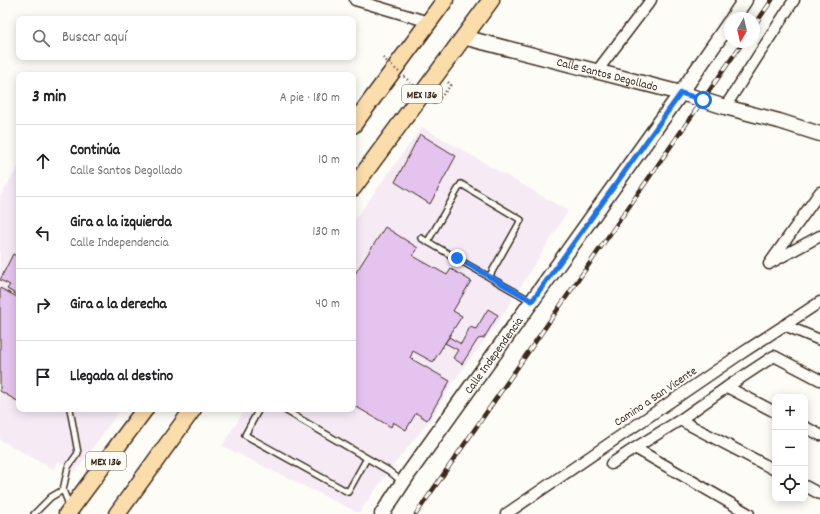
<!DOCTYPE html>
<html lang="es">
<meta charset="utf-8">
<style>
body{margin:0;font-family:Dekko,sans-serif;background:#f6f6f6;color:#202124}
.controls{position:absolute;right:12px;bottom:12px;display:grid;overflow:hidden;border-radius:8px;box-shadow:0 2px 10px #0003}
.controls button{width:36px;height:36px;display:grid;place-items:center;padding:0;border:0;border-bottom:1px solid #e0e0e0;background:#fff;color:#202124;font:20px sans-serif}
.compass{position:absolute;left:724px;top:12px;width:36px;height:36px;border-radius:50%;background:#fff;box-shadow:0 2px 10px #0003;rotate:188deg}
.stop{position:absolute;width:12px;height:12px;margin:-9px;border:3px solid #1a73e8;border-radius:50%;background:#fff}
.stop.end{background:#1a73e8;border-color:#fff;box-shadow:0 1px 4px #0008}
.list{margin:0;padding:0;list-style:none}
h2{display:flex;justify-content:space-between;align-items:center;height:52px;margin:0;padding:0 16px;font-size:17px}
h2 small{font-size:13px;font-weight:400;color:#757577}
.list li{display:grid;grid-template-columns:26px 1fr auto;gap:12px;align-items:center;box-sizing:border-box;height:72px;padding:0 16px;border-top:1px solid #e0e0e0}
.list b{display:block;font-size:15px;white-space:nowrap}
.list p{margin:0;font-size:13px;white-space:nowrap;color:#757577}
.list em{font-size:13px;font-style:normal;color:#757577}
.icon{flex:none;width:22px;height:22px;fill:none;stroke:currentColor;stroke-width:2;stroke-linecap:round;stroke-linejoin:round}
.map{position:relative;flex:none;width:820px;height:514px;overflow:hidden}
.search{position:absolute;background:#fff;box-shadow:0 2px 10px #0003;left:16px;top:16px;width:340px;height:44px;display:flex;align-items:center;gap:10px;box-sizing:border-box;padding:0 14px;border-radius:8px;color:#757577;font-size:15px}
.panel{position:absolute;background:#fff;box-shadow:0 2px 10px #0003;left:16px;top:72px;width:340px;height:340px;border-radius:8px}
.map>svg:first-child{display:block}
.built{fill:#f6ebf5}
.building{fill:#e5c3ef;stroke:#3b2a1e}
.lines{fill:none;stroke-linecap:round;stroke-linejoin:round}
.lane-casing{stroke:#3b2a1e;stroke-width:8}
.street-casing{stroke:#3b2a1e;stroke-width:13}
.secondary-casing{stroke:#3b2a1e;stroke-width:17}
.primary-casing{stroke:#3b2a1e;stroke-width:19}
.path{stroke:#3b2a1e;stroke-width:2.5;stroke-dasharray:1 3;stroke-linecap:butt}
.lane{stroke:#fdfcf7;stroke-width:5}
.street{stroke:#fdfcf7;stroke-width:10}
.secondary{stroke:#fdfcf7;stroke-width:14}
.primary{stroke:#fbdcab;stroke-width:16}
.rail-casing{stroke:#3b2a1e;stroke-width:4.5}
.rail{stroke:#fdfcf7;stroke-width:3;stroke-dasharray:9;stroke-linecap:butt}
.path-bridge{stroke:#3b2a1e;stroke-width:2.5;stroke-dasharray:1 3;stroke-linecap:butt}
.route{stroke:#1a73e8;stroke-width:5}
.labels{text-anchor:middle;stroke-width:4;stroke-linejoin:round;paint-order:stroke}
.shield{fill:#fdfcf7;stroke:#75695f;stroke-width:1}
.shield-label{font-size:11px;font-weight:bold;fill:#3b2a1e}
.street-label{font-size:12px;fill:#3b2a1e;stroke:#fdfcf7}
</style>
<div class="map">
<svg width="820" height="514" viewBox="0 0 820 514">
<rect width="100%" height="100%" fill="#fdfcf7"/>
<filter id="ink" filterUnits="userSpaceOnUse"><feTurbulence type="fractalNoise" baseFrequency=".025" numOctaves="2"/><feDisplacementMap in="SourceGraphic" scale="8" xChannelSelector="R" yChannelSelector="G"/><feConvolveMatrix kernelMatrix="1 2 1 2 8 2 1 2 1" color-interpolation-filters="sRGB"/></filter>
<g filter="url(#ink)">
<path class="built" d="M422,127L568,211L499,321L454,381L432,417L389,471L359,513L222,446L245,409H353V222Z
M19,165V409H121L75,472L59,461L53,469L0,440V197Z"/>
<path class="building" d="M420,134L456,156L430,204L395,182Z
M385,227L418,248L413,256L447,275L451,269L471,281L453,311L462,316L433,362L413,351L410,358L450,381L427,420L416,413L406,430L393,422L391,427L353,405V277Z
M13,254L19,257V296L7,289L10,285L0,280Z
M0,288L19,298V402L0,391Z
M488,309L498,315L484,338L478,339L462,364L453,358L458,350L445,343L449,337L461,344L470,327L476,329Z"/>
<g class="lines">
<defs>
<path id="lane" d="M421,238L531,301
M428,241L461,184L521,220L489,277
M259,409L245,435L348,492L367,458
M283,409L389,471L401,481
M70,507L63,490L68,467L78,453L70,409
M34,514L51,497L63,490"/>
<path id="street" d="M355,0L429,22
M597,71L651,0
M725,107L794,0
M772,262L820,236
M769,264L820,192
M784,325L820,340
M727,387L775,412
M680,420L775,470
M805,427L820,435
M635,448L749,514
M611,464L635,448L680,420L727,387L774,356L820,380
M805,486L820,494
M506,514L736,357L820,302"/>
<g id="secondary">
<path d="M733,18L745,0"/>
<path id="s1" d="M463,37L681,93L725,107L779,121L820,134"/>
<path id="s2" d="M382,514L409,473L681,93L730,22"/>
</g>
<path id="primary" d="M353,125L445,0
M353,188L491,0
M67,514L145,409
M117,514L193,409"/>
</defs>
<use href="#lane" class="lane-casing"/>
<use href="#street" class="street-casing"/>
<use href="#secondary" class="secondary-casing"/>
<use href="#primary" class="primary-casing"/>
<path class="path" d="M435,104L451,85L448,82"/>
<use href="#lane" class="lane"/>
<use href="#street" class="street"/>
<use href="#secondary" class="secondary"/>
<use href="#primary" class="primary"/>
<defs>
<path id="rail" d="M754,26L772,0
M416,514L743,42"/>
</defs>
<use href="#rail" class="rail-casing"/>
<use href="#rail" class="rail"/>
<path class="path-bridge" d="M383,58L435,104"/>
</g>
</g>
<g class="lines" filter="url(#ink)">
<path class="route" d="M457,258L532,301L681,93L703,100"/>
</g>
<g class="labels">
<g class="shield">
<rect x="402" y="85" width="40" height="18" rx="3"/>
<rect x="86" y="452" width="40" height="18" rx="3"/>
</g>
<g class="shield-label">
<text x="422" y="98">MEX 136</text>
<text x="106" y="465">MEX 136</text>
</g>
<g class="street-label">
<text dy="4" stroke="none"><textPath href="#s1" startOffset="149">Calle Santos Degollado</textPath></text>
<text dy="4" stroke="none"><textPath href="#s2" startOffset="194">Calle Independencia</textPath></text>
<text transform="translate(655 396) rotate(-34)" y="4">Camino a San Vicente</text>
</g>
</g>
</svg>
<div class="controls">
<button>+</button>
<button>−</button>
<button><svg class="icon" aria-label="locate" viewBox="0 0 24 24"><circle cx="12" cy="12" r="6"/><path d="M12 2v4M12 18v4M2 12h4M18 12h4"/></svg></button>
</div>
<svg class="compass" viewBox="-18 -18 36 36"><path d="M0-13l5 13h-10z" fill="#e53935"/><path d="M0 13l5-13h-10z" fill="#757577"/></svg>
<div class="stop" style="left:703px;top:100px"></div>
<div class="stop end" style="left:457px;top:258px"></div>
<div class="search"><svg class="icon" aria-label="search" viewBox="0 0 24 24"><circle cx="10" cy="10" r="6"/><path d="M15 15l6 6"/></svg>Buscar aquí</div>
<section class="panel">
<h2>3 min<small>A pie · 180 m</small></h2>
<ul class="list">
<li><svg class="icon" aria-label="ahead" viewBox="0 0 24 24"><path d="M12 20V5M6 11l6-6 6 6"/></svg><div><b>Continúa</b><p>Calle Santos Degollado</p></div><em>10 m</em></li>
<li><svg class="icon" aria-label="left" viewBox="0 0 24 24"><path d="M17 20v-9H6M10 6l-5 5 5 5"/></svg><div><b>Gira a la izquierda</b><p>Calle Independencia</p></div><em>130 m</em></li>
<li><svg class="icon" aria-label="right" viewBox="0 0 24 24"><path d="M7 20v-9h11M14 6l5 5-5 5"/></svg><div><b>Gira a la derecha</b></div><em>40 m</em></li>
<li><svg class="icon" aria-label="arrive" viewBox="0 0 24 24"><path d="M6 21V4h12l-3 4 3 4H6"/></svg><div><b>Llegada al destino</b></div></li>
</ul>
</section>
</div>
